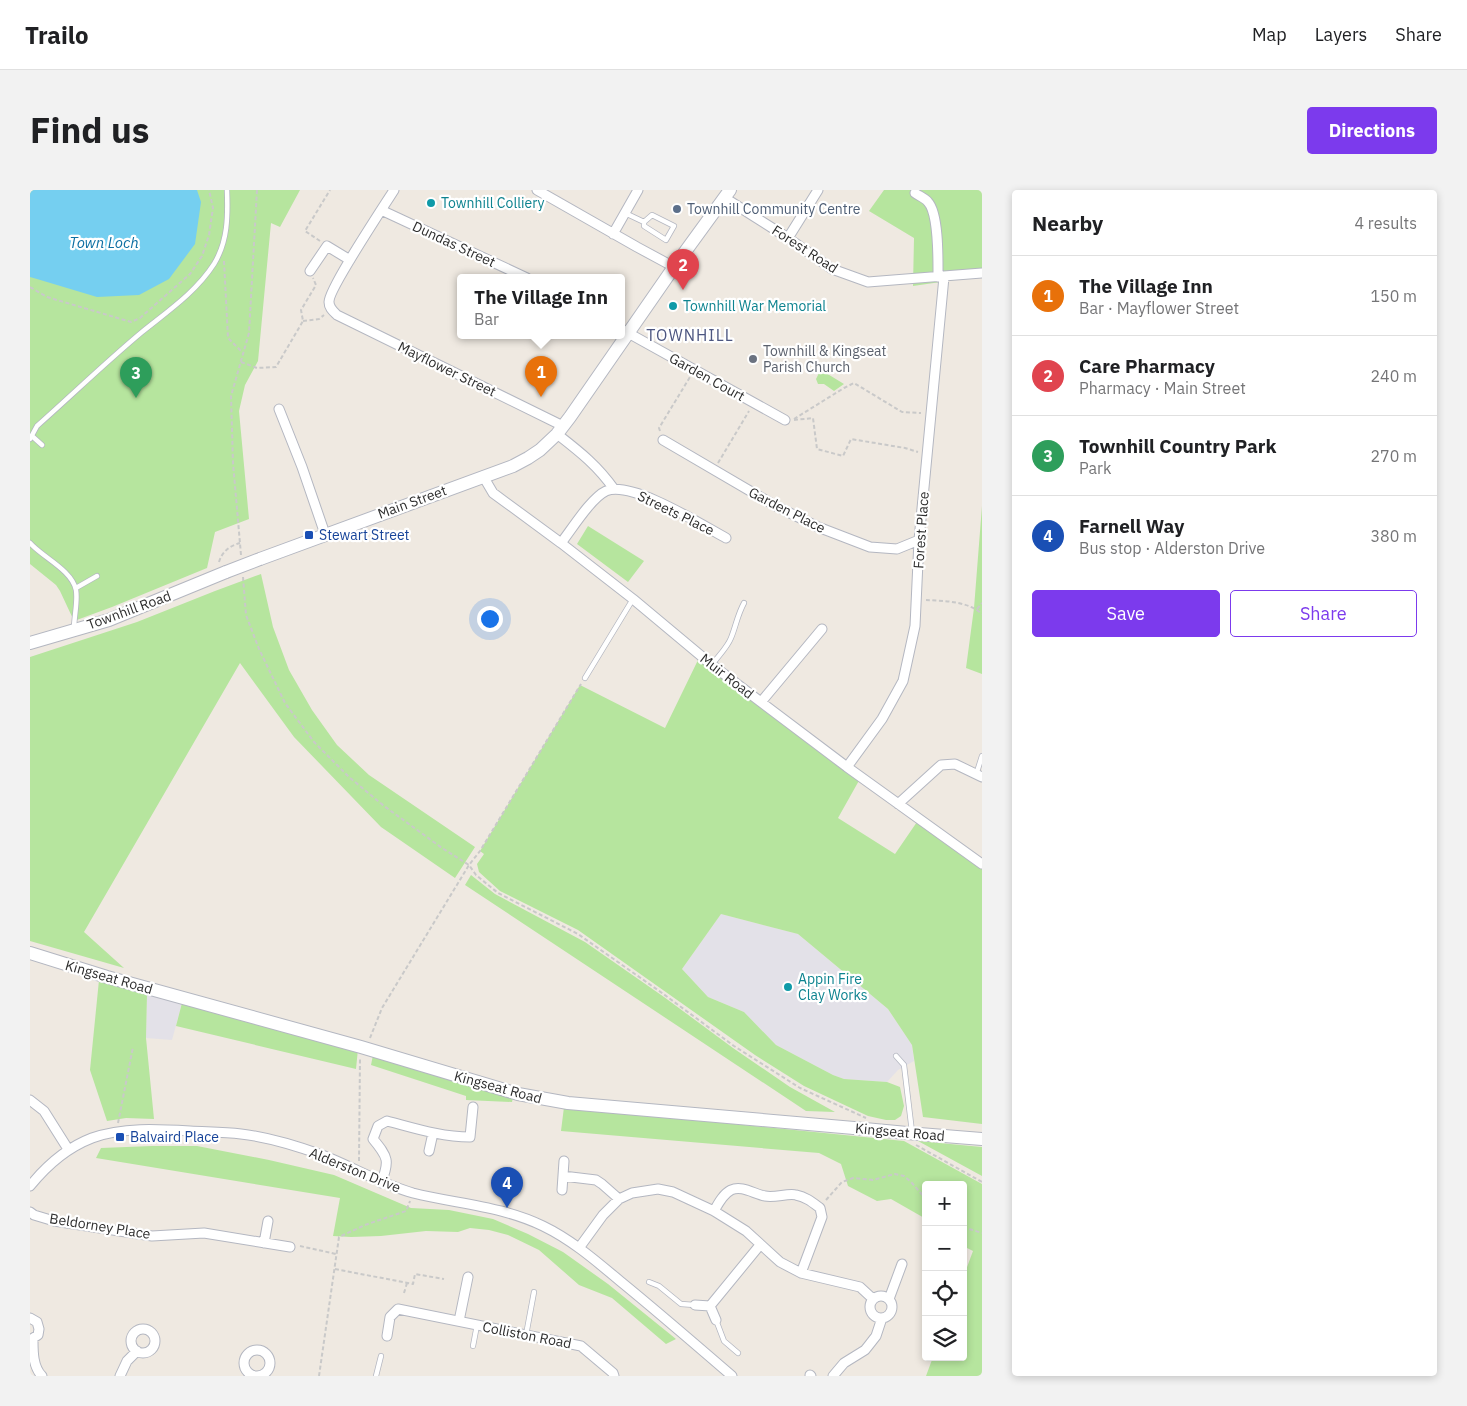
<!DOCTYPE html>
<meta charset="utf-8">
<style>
body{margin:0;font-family:"IBM Plex Sans",sans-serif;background:#f2f2f2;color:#202124}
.controls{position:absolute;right:15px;bottom:15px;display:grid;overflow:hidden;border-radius:5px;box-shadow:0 2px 8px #0003}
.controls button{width:45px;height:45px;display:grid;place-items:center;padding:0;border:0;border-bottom:1px solid #e0e0e0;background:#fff;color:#202124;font:25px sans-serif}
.you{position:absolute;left:459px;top:428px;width:18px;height:18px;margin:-12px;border:4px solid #fff;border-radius:50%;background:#1a73e8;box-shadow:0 0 0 8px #1a73e833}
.badge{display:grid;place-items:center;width:32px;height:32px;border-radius:50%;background:#7c3aed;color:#fff;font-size:16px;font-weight:700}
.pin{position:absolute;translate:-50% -41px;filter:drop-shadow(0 1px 2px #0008)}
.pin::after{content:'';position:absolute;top:26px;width:18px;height:15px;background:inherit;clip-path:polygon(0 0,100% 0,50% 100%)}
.popup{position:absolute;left:427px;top:84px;width:168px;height:65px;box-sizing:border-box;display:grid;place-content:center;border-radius:5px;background:#fff;filter:drop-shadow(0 1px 4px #0005);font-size:16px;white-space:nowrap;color:#757577}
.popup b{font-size:19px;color:#202124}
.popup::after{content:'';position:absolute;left:50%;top:100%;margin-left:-10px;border:10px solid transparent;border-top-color:#fff}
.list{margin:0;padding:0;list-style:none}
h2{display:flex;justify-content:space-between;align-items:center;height:65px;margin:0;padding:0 20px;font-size:21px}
h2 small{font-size:16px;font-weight:400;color:#757577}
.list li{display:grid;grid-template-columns:32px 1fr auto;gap:15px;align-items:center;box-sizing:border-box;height:80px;padding:0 20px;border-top:1px solid #e0e0e0}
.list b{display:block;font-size:19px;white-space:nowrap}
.list p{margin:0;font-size:16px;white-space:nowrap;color:#757577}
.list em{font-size:16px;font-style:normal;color:#757577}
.actions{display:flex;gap:10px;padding:15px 20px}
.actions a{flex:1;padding:11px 0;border:1px solid #7c3aed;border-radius:5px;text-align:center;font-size:18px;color:#7c3aed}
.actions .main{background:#7c3aed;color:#fff}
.icon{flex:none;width:28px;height:28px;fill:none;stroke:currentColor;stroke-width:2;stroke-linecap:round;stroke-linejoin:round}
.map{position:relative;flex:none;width:952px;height:1186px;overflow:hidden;border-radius:5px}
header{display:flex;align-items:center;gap:30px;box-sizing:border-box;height:70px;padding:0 25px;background:#fff;border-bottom:1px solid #e0e0e0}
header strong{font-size:24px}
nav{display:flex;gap:28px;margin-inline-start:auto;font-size:18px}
.intro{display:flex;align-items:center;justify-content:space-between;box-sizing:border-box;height:120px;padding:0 30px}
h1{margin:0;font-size:35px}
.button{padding:12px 22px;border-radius:5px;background:#7c3aed;color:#fff;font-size:18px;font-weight:700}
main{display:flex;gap:30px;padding:0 30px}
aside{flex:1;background:#fff;border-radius:5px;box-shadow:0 2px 8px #0003}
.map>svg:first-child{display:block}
.industrial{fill:#e3e1e8}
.green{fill:#b6e59e}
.water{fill:#75cff0}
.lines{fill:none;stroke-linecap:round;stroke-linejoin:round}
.lane-casing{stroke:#b4b7c1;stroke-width:6}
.street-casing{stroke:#b4b7c1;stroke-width:11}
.secondary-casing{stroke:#b4b7c1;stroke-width:14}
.path{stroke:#c9c9c9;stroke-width:2;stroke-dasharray:4 2.5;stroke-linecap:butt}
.lane{stroke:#fff;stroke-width:4.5}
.street{stroke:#fff;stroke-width:9}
.secondary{stroke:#fff;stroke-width:12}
.secondary-bridge-casing{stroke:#b4b7c1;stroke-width:14;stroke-linecap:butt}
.secondary-bridge{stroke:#fff;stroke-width:12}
.culture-dot{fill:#0f9aa8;stroke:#fff;stroke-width:2}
.service-dot{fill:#5c6f8a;stroke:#fff;stroke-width:2}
.worship-dot{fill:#6b7280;stroke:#fff;stroke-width:2}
.transit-dot{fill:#1a4fb4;stroke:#fff;stroke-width:2}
.labels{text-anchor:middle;stroke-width:4.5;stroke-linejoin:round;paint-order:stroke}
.culture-label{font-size:14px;fill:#0d838f;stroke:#fff;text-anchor:start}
.service-label{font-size:14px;fill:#4e5e75;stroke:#fff;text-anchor:start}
.street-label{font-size:14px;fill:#2e2e2e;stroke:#fff}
.worship-label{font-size:14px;fill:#5b616d;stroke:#fff;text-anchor:start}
.transit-label{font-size:14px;fill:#164399;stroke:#fff;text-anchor:start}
.water-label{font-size:15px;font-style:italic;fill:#0d6fa3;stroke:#fff}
.quarter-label{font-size:16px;letter-spacing:1px;fill:#4d5680;stroke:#fff}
</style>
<header>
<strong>Trailo</strong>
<nav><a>Map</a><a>Layers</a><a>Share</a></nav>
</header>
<div class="intro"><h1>Find us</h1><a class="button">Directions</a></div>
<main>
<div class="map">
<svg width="952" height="1186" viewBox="0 0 952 1186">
<rect width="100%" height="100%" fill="#efe9e1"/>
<path class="industrial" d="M691,724L768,744L858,819L882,855L884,871L868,880L857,892L814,889L803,885L746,855L714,822L678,807L652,779Z
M117,804L152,813L142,850L116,848Z"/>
<path class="green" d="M0,0H270L250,37L241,33L228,171L215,195L209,221L219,329L185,342L177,378L82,417L44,431L30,401L26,395L0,374Z
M854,0H952V86L883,96L884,48L839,21Z
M789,183H796L814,194L804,201L794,194H788L786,189Z
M952,316V484L936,478L944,418Z
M558,336L614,371L598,392L547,354Z
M231,384L243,437L259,480L282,520L307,555L339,585L445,657L425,688L351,637L264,547L210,473L54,742L94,778L0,751V467L107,432L185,401Z
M668,470L725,512L831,587L808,628L865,664L889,629L952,674V934L893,927L882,855L858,819L768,744L691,724L652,779L678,807L714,822L746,855L803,885L814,889L857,892L870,897L874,916L871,926L865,930H856L838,926L774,896L725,865L548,740L470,701L449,682L447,674L454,664L450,661L550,495L635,538Z
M441,685L465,704L555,752L634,807L703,858L760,897L805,922L776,921L435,695Z
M69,790L117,804L116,848L124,929L96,928L77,931L60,880Z
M152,813L328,859L326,879L146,836Z
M343,865L483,907L482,912L436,910V906L341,875Z
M534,917L874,951L952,994V1186H896L903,1167H933V1088L943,1061L933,1056V995H896V1029L861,1009L847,1011L818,996L811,974L789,963L531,941Z
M888,951L952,957V986Z
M122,956H167L239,970L304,985L381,1018L419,1020L463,1029L498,1044L533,1062L578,1094L646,1149L636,1154L582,1108L549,1095L509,1060L478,1045L459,1040L440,1038L428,1042L396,1041L351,1046L321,1047L303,1046L310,1008L66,968L71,958Z"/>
<path class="water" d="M0,0H167L171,12L165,54L139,89L109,105L67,107L7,89L0,87Z"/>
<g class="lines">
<defs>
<path id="lane" d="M595,23L614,32L622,25L644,36L636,50L614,36V32
M2,246L12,255
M0,249L7,236C42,205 76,172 112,142C138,121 166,102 184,74C198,51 198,26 197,0
M0,353C12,367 42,380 46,400C48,412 44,426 44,439
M46,398L67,386
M682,475C688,466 697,458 701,448C706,436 707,426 714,413
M555,488L603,409
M946,585L952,566
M866,866L874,875L882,942
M619,1092L629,1096L651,1114L665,1115
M686,1130L694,1151L708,1163
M496,1145L504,1102
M443,1156L447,1135
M346,1186L351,1166"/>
<path id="street" d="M364,0C354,16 298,100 299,112C299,118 303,121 307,125L533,236
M507,0L607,57L644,77
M885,3C889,6 895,8 898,12C909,24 908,70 908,87
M695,8L758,48L802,79L838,92L952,83
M351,20L497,88
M583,44L608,0
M758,48L788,0
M280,81L297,56L320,70
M591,139L755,230
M249,219L272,277L295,344
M527,244C550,262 567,275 584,299
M633,250L744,315L788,337L840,357L867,359L889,350
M453,286L463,303L531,353L603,409L682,475L817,577L952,674
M531,353C542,339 561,308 576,301C601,290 672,335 696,348
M731,512L792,439
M817,577L852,529L873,491L885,436L889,350L914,87
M868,614L911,575L925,574L952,587
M0,910L14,921L38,959
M399,961L403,943
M533,986L566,990L572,994L589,1009
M351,993C360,971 358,967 343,949L348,936L357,931C384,938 411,947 440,947L443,917
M0,996C17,975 36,958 62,948C93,937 127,939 160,941C177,942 194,942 211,944C237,947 267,956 292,965C323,977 351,994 383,1003C427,1014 472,1016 513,1036C542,1050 566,1071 590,1091C628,1122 665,1154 702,1186
M532,1000L534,971
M684,1021C688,1014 693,1004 701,1000C712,995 724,1004 735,1006C745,1008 758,1003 766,1005C776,1007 782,1012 790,1018L792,1027L771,1083
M0,1022L4,1025L24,1031L122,1046L174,1043L260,1057
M234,1053L238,1031
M549,1058L573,1025L589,1009L602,1003L628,999L643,1002L684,1021L716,1041L750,1072L771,1083L830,1097L843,1109
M840 1117a11 11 0 1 1 22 0a11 11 0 1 1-22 0Z
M859,1109L872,1074
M665,1115L680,1116L686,1130
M680,1116L730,1055
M0,1128L7,1132L9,1139L8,1145L0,1150
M429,1131L438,1087
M101 1151a12 12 0 1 1 24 0a12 12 0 1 1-24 0Z
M357,1146L360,1127L368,1119L551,1156L583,1183L584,1186
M3,1150C3,1162 3,1177 12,1186
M214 1173a13 13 0 1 1 26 0a13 13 0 1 1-26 0Z
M780,1185L781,1186
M90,1186L97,1171L107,1161
M803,1186L814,1173L835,1160L839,1155L846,1146L852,1128"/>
<path id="secondary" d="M230,369L483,276L498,268L510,260L527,244L540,227L644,77L700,0
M0,453L79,430L196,382
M0,763L77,787L331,857L488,904L538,913L824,938
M877,943L952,949"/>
</defs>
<use href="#lane" class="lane-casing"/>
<use href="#street" class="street-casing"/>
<use href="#secondary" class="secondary-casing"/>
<path class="path" d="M290,51L275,41L300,0
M194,71L198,148L213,163
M0,97L17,107L101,132L110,128L160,84L172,66L179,45L183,18L179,0
M273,131L289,129L294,125
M211,172L227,178L246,177L273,131L271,120L286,95L283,88
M764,229L814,198L824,193L872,222L891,223
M764,230L783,228L787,259L813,266L821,249L875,258L888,262
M630,241L629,238L660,187
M688,273L719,221
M211,365L203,273L201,206L219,143L227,0
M189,372C192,362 199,356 210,353
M213,387L216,425L229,459L255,513L284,552L319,587L354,616L412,658L439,675L446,685L468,703L548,744L632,803L704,856L770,898L836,928
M896,410C914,411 938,411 952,424
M947,419L952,413
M340,848L352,818L439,675L450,661L551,494
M88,933L103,857
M886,955L952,992
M329,971L330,868
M796,1010L812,992L823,988L843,990L865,984L874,986L881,992L896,1009
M933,1037L952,1043
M270,1056L306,1064
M305,1079L383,1094L385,1084L414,1089
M374,1103L377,1093
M289,1186L309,1047L335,1035L376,1021L380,1011"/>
<use href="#lane" class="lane"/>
<use href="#street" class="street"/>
<use href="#secondary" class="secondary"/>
<defs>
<path id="secondary-bridge" d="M196,382L230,369
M824,938L877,943"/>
</defs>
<use href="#secondary-bridge" class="secondary-bridge-casing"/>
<use href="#secondary-bridge" class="secondary-bridge"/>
</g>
<g class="culture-dot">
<circle cx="401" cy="13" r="5"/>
<circle cx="643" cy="116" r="5"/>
<circle cx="758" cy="797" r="5"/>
</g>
<circle class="service-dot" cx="647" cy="19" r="5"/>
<circle class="worship-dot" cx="723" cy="169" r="5"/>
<g class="transit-dot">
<rect x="274" y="340" width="10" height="10" rx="2.5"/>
<rect x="85" y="942" width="10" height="10" rx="2.5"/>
</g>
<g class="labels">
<g class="culture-label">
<text x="411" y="18">Townhill Colliery</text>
<text x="653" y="121">Townhill War Memorial</text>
<text x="768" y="794">Appin Fire<tspan x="768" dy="16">Clay Works</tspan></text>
</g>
<g class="service-label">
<text x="657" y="24">Townhill Community Centre</text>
</g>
<g class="street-label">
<text transform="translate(424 54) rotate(25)" y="5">Dundas Street</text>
<text transform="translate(775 59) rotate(33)" y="5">Forest Road</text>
<text transform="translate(417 179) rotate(26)" y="5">Mayflower Street</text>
<text transform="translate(677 187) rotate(29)" y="5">Garden Court</text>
<text transform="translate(382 312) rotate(-20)" y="5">Main Street</text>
<text transform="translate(757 320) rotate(27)" y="5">Garden Place</text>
<text transform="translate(646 323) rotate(26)" y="5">Streets Place</text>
<text transform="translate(891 340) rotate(-86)" y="5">Forest Place</text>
<text transform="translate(99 420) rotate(-20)" y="5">Townhill Road</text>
<text transform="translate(697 486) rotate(38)" y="5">Muir Road</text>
<text transform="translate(79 787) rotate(16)" y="5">Kingseat Road</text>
<text transform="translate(468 897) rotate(15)" y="5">Kingseat Road</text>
<text transform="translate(870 942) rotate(5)" y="5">Kingseat Road</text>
<text transform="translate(325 980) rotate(22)" y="5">Alderston Drive</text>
<text transform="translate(70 1036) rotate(9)" y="5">Beldorney Place</text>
<text transform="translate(497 1145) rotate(11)" y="5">Colliston Road</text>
</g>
<g class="worship-label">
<text x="733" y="166">Townhill &amp; Kingseat<tspan x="733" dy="16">Parish Church</tspan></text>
</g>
<g class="transit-label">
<text x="289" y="350">Stewart Street</text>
<text x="100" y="952">Balvaird Place</text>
</g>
<g class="water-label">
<text x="74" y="58">Town Loch</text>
</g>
<g class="quarter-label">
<text x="660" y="151">TOWNHILL</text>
</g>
</g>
</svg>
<div class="controls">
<button>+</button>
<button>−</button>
<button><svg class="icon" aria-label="locate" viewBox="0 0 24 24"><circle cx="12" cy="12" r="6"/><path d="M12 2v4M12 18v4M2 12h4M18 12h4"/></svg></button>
<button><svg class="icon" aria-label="layers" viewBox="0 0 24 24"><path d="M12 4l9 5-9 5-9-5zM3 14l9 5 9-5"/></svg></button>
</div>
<div class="you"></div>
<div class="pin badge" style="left:511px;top:207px;background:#e8710a">1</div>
<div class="popup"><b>The Village Inn</b>Bar</div>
<div class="pin badge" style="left:653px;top:100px;background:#e0444e">2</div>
<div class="pin badge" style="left:106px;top:208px;background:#2e9e5b">3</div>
<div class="pin badge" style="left:477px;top:1018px;background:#1a4fb4">4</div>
</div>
<aside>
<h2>Nearby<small>4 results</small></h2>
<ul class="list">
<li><span class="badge" style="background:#e8710a">1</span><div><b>The Village Inn</b><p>Bar · Mayflower Street</p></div><em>150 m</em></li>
<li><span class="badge" style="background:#e0444e">2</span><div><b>Care Pharmacy</b><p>Pharmacy · Main Street</p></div><em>240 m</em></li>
<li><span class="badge" style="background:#2e9e5b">3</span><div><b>Townhill Country Park</b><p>Park</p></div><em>270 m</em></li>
<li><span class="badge" style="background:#1a4fb4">4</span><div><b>Farnell Way</b><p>Bus stop · Alderston Drive</p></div><em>380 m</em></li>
</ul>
<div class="actions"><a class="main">Save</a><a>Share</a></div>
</aside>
</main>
